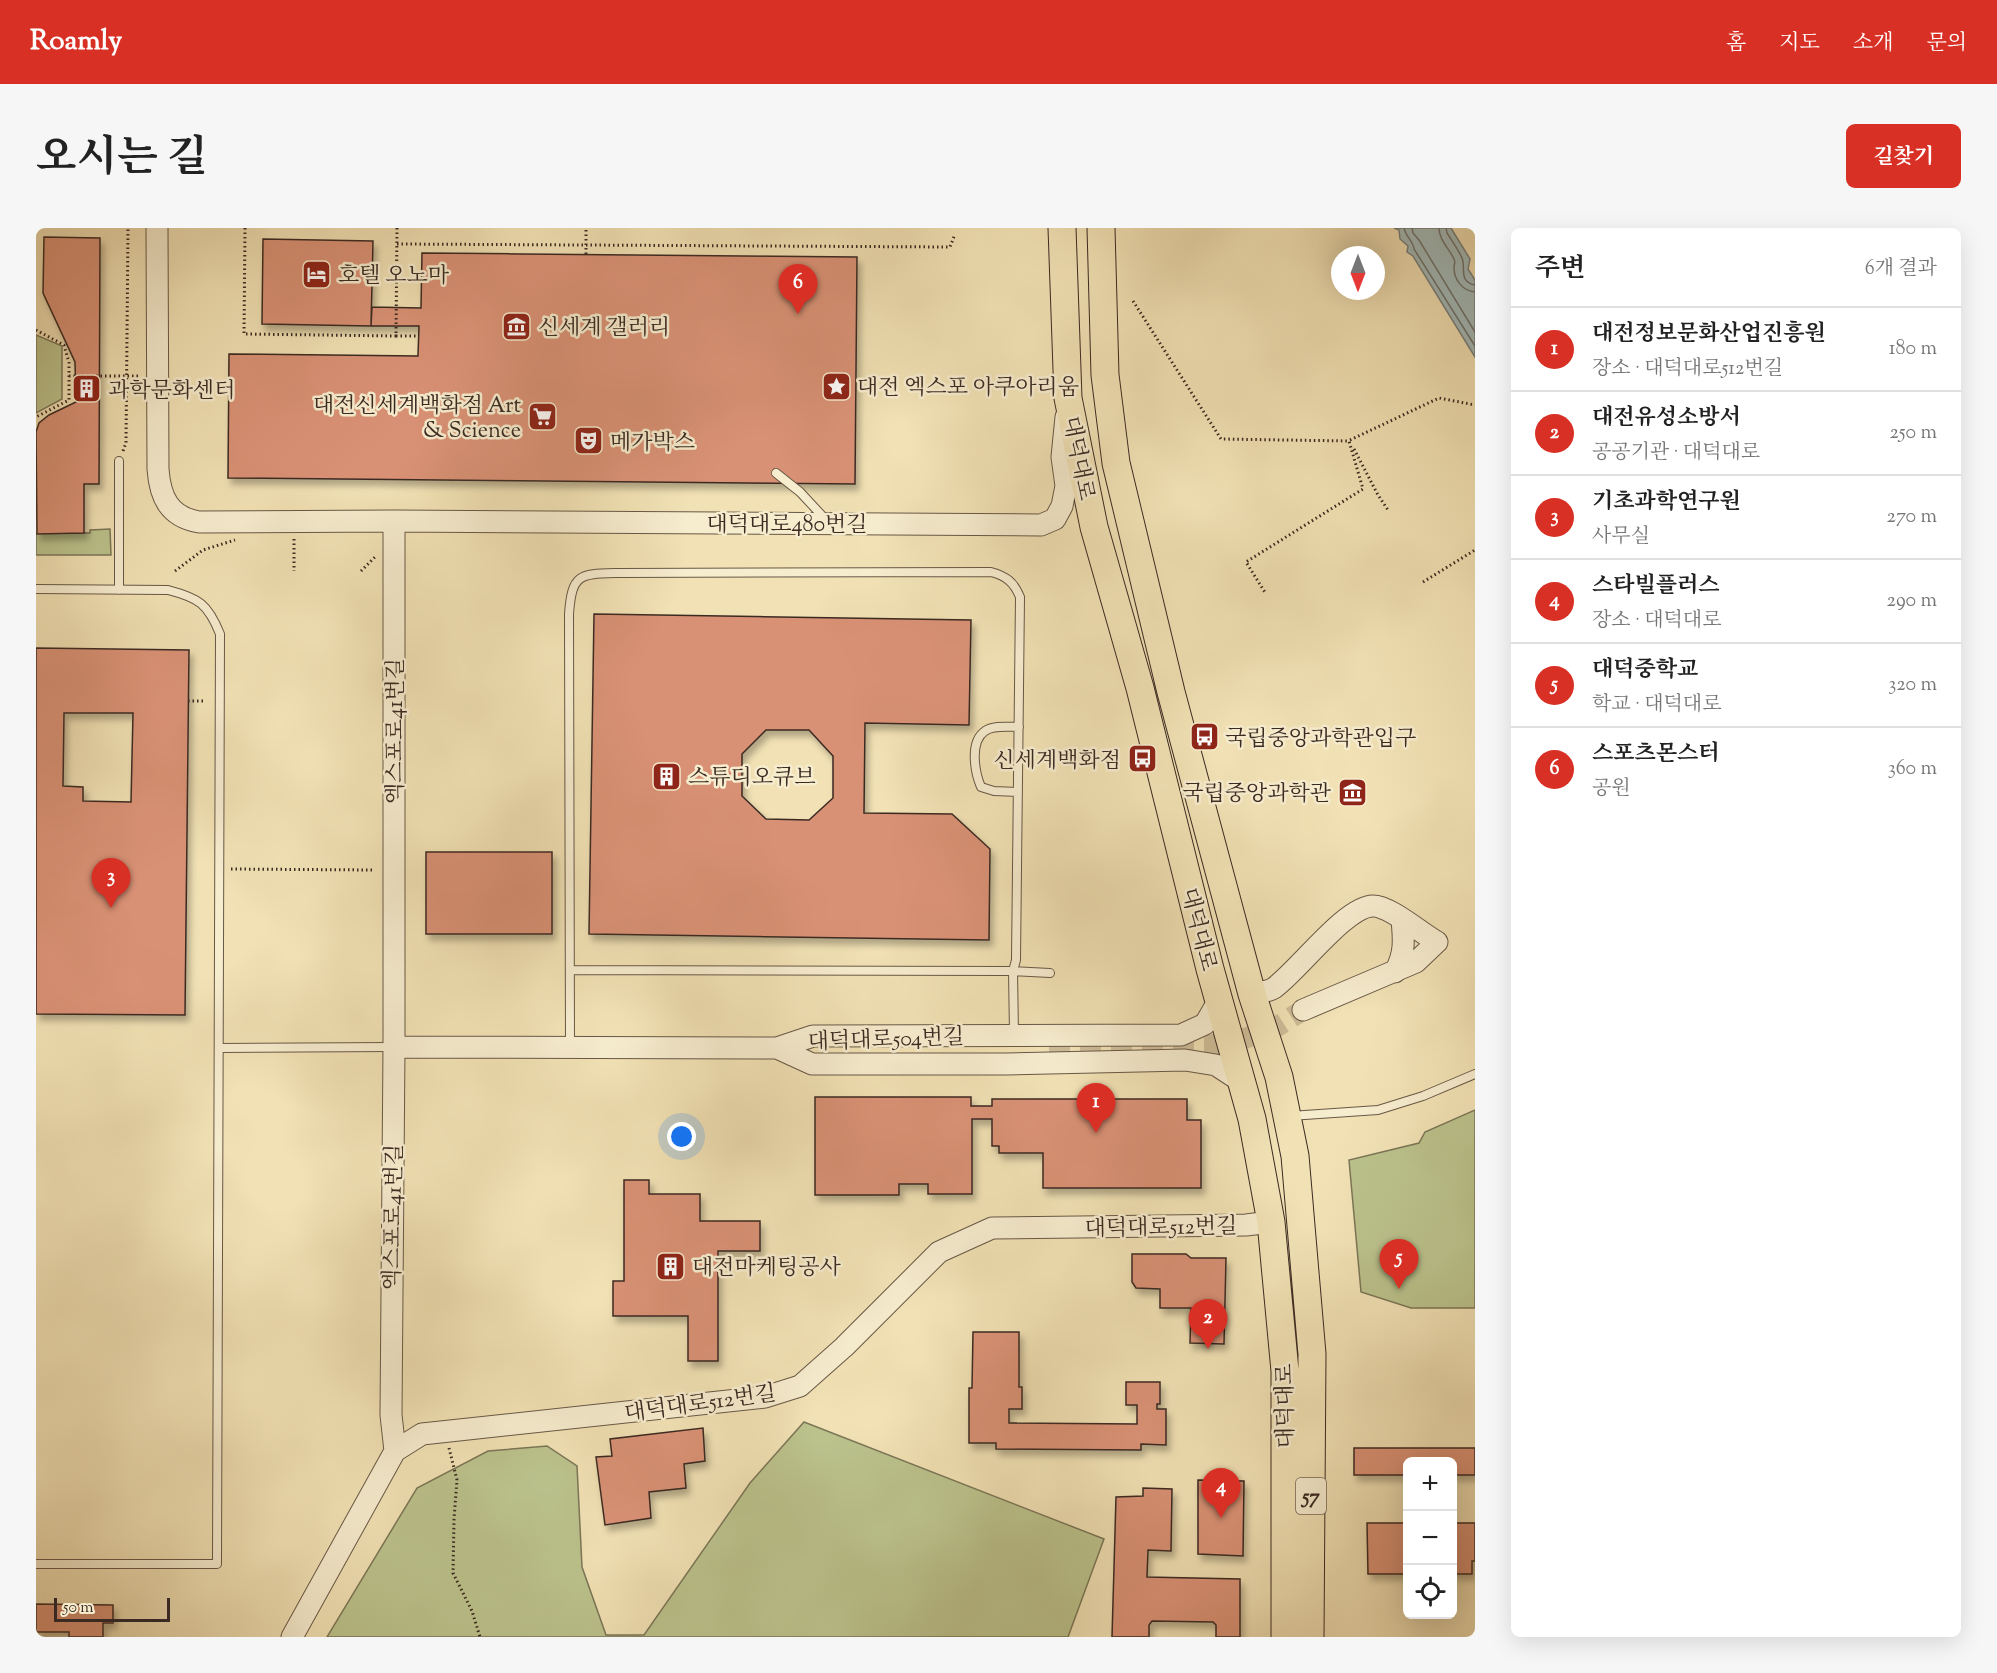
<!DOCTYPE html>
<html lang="ko">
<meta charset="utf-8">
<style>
body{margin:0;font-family:"Sorts Mill Goudy","Noto Serif KR",serif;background:#f6f6f6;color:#222}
.controls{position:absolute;right:18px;bottom:18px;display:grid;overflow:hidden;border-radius:9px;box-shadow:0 6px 24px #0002}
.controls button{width:54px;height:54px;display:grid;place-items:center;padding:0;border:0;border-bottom:2px solid #e0e0e0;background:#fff;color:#222;font:30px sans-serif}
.compass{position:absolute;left:1295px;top:18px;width:54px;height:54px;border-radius:50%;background:#fff;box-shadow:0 6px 24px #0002;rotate:180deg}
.scale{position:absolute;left:18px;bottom:15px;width:116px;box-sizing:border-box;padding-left:6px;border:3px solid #3b2a22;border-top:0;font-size:16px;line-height:21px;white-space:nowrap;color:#3b2a22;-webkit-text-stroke:4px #f6ecce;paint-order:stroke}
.you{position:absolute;left:646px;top:909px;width:21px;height:21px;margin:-15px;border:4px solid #fff;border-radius:50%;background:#1a73e8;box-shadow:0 0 0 9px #1a73e833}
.badge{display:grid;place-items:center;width:39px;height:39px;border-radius:50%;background:#d93025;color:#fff;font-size:20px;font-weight:700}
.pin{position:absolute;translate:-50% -50px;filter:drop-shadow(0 2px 3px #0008)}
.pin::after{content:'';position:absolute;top:32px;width:21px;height:18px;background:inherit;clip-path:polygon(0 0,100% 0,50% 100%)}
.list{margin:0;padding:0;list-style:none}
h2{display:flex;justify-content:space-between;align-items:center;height:78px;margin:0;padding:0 24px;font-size:26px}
h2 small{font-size:20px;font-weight:400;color:#767676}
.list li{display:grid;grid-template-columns:39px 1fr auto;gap:18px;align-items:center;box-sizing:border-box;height:84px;padding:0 24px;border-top:2px solid #e0e0e0}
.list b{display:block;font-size:22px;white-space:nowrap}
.list p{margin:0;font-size:20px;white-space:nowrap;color:#767676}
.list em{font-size:20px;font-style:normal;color:#767676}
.icon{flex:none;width:33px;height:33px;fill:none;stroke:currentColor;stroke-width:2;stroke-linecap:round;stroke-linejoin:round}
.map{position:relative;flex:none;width:1439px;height:1409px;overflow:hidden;border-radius:9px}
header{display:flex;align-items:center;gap:36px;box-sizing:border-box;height:84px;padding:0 30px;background:#d93025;color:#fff}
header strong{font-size:28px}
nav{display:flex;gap:33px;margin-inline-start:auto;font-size:21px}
.intro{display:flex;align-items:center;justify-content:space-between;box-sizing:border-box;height:144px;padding:0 36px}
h1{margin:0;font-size:42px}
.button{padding:15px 27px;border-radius:9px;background:#d93025;color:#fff;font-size:21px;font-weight:700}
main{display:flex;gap:36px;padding:0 36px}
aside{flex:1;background:#fff;border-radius:9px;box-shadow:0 6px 24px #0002}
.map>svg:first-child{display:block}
.green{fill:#bbc28c;stroke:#7b7657;stroke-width:1.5}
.water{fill:#a1bab9;stroke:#78807d;stroke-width:1.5}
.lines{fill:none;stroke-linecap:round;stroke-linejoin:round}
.shore{stroke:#6e726e;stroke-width:1.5}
.building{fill:#d99175;stroke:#3b2a22;stroke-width:1.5;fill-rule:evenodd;filter:url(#shadow)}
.tertiary-tunnel{stroke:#cdbc97;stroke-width:21;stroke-dasharray:21 10;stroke-linecap:butt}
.service-casing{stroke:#685846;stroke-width:10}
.tertiary-casing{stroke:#685846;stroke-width:23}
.primary-casing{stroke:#3b2a22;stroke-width:29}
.path{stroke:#3b2a22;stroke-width:3;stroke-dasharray:1.5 3;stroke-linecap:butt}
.service{stroke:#f6ecce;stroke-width:8}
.tertiary{stroke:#f6ecce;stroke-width:21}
.primary{stroke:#f1e1b4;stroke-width:27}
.labels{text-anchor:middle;stroke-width:5;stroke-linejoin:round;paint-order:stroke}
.shield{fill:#f6ecce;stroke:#736456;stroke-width:1.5}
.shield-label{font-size:21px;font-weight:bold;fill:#3b2a22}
.poi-label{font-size:22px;fill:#3b2a22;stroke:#f6ecce;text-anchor:start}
.street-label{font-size:22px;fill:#3b2a22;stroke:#f6ecce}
</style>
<header>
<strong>Roamly</strong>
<nav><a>홈</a><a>지도</a><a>소개</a><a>문의</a></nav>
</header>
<div class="intro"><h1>오시는 길</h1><a class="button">길찾기</a></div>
<main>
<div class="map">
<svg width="1439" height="1409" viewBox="0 0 1439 1409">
<defs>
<filter id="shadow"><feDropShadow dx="3.5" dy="6" stdDeviation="3" flood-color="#0004"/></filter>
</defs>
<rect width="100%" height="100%" fill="#f1e1b4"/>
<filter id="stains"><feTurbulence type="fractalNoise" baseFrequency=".00333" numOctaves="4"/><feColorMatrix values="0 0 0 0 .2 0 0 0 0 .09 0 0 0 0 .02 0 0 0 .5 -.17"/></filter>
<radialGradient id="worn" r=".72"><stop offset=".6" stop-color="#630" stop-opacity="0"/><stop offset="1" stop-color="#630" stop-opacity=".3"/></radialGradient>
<path class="green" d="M0,107L26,118V171L0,185Z
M74,301L75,327H0V305H54V302Z
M1439,882V1080H1375L1325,1064L1313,932L1383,915L1389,904Z
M768,1194L1068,1311L1032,1409H291L381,1260L452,1223L511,1218L541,1238L546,1339L570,1407H608L714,1255Z"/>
<path class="water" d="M1358,0H1415L1434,31L1432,41L1439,52V129L1377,28L1371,24L1372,18L1364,11L1363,2Z"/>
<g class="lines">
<path class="shore" d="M1368,0C1370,9 1377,13 1378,21L1439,118
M1376,0L1377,5L1383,12L1439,104
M1403,0C1403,12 1413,20 1418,31C1420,37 1418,34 1418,40C1418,52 1427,63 1439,64
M1410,0L1411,5C1416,13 1422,21 1426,30C1430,39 1422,54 1439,57"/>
</g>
<path class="building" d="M8,9L64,10L63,256H48V305L1,306L0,204L3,195L13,187L40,174L39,134L7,65Z
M227,11L337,13L335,98L226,96Z
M386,25L821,29L819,256L192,250L193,126L382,128L383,98H335L336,79L385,80Z
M558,386L935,392L933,497L829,495L828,585L916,586L954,621L953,712L553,706ZM730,502H773L797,528V570L773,592L730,591L706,568V526Z
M0,420L153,422L149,787L0,786ZM28,485H97L95,574L47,573V559L27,558Z
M390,624H516V706H390Z
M779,869H935V878H956V871H1151V892H1165V960H1007V925H963V918H956V891H936V966H892V956H863V967H779Z
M588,952H613V966H664V993H724V1023H682V1133H652V1088H577V1053H588Z
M1096,1026H1150L1155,1030H1190L1188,1116L1154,1115L1155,1080H1124V1061L1100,1060L1096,1054Z
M937,1104H983V1159H986V1181H973V1195L1101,1196V1177H1090V1154H1124V1176H1121V1181H1130V1217L1105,1216V1222L960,1221V1215H933V1160H936Z
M667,1200L669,1233L648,1236L650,1260L613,1264L615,1290L569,1297L560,1229L576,1228L574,1211Z
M1318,1220H1439V1247H1416V1234H1372V1247H1318Z
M1162,1252L1208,1253L1207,1328L1162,1326Z
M1107,1260L1136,1261L1135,1323L1112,1322L1111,1349L1204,1351V1409H1180V1397L1177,1394L1116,1393L1113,1397V1409H1076L1080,1269L1107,1268Z
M1331,1295H1372V1346H1332Z
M1416,1295H1439V1333H1436V1346H1416Z
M0,1376L77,1377V1395H67V1409H33V1404H0Z"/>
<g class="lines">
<path class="tertiary-tunnel" d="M1013,818H1170L1210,810L1242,798L1267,782"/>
<defs>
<path id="service" d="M740,245L764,264L791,293
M0,361L132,362C163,370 172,376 184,406L181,1336H0
M83,362V233
M982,564L958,563L945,559C939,545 933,514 949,503C957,497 972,499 983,499
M534,742L977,743L980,732L984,369C978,354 970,348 955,344L582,345C544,346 536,345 533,386L534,819
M978,806L977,743L1014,745
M183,820L358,819
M1254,888L1342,882L1387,868L1439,846"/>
<path id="tertiary" d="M121,0L122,241C124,269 133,289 163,294L358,293V819L355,1187L359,1223
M358,293L1005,297L1019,291L1026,278L1030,258L1026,229L1030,189
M1359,744C1369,726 1368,712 1366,692
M1216,766C1223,764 1232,764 1238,760C1263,742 1310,678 1337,678C1354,678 1385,705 1401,714L1380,734L1267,782
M358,819L741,820L777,808L1145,807L1169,796L1183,772
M741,820L776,836H971L1149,832L1180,837L1206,854
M256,1409L359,1223L386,1206L729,1169L764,1158L808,1119L903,1024L956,1000L1210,997L1235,994"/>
<path id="primary" d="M1026,0L1032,170L1058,299L1104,460L1174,741L1216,891L1235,994L1249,1143V1409
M1065,0L1069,147L1080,235L1135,464L1216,766L1243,849L1259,928L1276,1126L1274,1409"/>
</defs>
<use href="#service" class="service-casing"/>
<use href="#tertiary" class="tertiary-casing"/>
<use href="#primary" class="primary-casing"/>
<path class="path" d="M209,0L208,106L360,108L361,0
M361,16L914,19L919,6
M550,26V0
M1097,73L1185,211L1313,213L1327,261L1210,334L1230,366
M0,102L28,117L33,135V172L0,189
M360,108H380
M33,148H102
M1314,212L1403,170L1439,177
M1318,221L1342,267L1352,282
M87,223L90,215L92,0
M258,311V343
M139,343L167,322L199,312
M325,343L340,328
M1387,354L1439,322
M152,473H168
M195,641L338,642
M413,1220L421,1252L418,1291L417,1345L436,1383L444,1409"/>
<use href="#service" class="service"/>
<use href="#tertiary" class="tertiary"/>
<use href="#primary" class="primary"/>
</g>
<defs>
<symbol id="hotel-square" viewBox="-11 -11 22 22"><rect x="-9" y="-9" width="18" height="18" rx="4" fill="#8f2418" stroke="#f6ecce"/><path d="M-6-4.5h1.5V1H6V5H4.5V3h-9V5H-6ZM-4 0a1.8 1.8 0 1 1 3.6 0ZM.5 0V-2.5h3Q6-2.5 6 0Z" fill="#fff"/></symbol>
<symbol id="museum-square" viewBox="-11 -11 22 22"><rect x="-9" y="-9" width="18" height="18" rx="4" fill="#8f2418" stroke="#f6ecce"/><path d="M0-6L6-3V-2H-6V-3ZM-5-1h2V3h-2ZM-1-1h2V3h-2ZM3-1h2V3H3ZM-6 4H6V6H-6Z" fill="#fff"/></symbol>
<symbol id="sight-square" viewBox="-11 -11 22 22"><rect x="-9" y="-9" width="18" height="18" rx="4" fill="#8f2418" stroke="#f6ecce"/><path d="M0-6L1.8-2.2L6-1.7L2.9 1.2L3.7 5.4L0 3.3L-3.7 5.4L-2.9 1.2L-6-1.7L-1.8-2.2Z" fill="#fff"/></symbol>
<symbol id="building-square" viewBox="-11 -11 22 22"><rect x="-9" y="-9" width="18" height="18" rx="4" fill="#8f2418" stroke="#f6ecce"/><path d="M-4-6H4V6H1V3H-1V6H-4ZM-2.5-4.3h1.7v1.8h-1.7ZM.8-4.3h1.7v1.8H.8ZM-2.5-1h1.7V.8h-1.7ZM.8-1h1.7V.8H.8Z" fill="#fff"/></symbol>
<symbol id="supermarket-square" viewBox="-11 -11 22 22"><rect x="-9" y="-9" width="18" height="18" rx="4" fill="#8f2418" stroke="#f6ecce"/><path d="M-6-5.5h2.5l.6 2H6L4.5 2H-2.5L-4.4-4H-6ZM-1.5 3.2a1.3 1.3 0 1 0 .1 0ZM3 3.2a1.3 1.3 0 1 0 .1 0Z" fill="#fff"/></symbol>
<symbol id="theatre-square" viewBox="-11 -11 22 22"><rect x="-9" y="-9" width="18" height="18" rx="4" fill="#8f2418" stroke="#f6ecce"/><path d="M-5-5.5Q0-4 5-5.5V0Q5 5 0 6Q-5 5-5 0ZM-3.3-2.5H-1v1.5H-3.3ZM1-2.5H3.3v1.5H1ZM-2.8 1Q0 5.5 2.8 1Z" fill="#fff"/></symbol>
<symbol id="bus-square" viewBox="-11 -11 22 22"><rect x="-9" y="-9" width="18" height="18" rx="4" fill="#8f2418" stroke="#f6ecce"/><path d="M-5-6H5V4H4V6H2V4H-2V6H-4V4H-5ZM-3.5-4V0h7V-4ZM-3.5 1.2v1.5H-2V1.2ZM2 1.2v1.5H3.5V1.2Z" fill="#fff"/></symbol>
</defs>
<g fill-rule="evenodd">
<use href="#hotel-square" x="264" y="30" width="33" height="33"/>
<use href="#museum-square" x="464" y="82" width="33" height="33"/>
<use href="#sight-square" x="784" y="142" width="33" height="33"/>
<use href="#building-square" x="34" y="144" width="33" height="33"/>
<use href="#supermarket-square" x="490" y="172" width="33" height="33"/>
<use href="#theatre-square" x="536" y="196" width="33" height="33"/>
<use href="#bus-square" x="1152" y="492" width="33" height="33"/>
<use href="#bus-square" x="1090" y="514" width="33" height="33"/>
<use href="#building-square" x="614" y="532" width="33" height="33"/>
<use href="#museum-square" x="1300" y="548" width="33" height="33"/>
<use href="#building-square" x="618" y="1022" width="33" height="33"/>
</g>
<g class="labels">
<rect class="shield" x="1260" y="1250" width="30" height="36" rx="4.5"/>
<g class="shield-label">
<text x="1275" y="1275">57</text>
</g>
<g class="poi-label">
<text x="302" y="54">호텔 오노마</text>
<text x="502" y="106">신세계 갤러리</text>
<text x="821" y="166">대전 엑스포 아쿠아리움</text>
<text x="72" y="169">과학문화센터</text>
<text x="485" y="184" text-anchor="end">대전신세계백화점 Art<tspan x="485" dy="25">&amp; Science</tspan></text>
<text x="574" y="221">메가박스</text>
<text x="1189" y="517">국립중앙과학관입구</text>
<text x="1085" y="539" text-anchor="end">신세계백화점</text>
<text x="652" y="556">스튜디오큐브</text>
<text x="1295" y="572" text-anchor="end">국립중앙과학관</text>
<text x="656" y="1046">대전마케팅공사</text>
</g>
<g class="street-label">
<text transform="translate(1044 230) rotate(79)" y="8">대덕대로</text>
<text x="751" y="303">대덕대로480번길</text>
<text transform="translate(358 503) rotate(-90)" y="8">엑스포로41번길</text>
<text transform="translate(1164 701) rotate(76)" y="8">대덕대로</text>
<text transform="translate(850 810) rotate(-2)" y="8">대덕대로504번길</text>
<text transform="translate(356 989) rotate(-89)" y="8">엑스포로41번길</text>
<text transform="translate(1125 998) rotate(-1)" y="8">대덕대로512번길</text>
<text transform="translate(664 1174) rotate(-8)" y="8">대덕대로512번길</text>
<text transform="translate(1248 1178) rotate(-91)" y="8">대덕대로</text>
</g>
</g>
<rect width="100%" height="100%" filter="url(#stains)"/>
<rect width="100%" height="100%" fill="url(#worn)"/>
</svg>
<div class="controls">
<button>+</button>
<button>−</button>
<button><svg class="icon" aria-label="locate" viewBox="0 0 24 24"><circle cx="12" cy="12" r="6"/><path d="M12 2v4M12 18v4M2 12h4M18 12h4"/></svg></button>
</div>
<svg class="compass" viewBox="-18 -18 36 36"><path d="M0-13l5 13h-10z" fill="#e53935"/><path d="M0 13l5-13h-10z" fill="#767676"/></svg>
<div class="scale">50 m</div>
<div class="you"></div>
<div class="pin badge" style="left:1060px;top:905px">1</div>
<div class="pin badge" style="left:1172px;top:1121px">2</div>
<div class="pin badge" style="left:75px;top:680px">3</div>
<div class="pin badge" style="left:1185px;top:1290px">4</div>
<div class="pin badge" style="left:1363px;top:1061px">5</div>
<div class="pin badge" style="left:762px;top:86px">6</div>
</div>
<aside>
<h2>주변<small>6개 결과</small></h2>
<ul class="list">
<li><span class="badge">1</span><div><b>대전정보문화산업진흥원</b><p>장소 · 대덕대로512번길</p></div><em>180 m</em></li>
<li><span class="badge">2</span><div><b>대전유성소방서</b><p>공공기관 · 대덕대로</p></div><em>250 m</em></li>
<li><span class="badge">3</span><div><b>기초과학연구원</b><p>사무실</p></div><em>270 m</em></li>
<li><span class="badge">4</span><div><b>스타빌플러스</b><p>장소 · 대덕대로</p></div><em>290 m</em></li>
<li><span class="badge">5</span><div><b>대덕중학교</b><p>학교 · 대덕대로</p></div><em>320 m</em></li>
<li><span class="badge">6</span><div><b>스포츠몬스터</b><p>공원</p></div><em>360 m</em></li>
</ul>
</aside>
</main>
